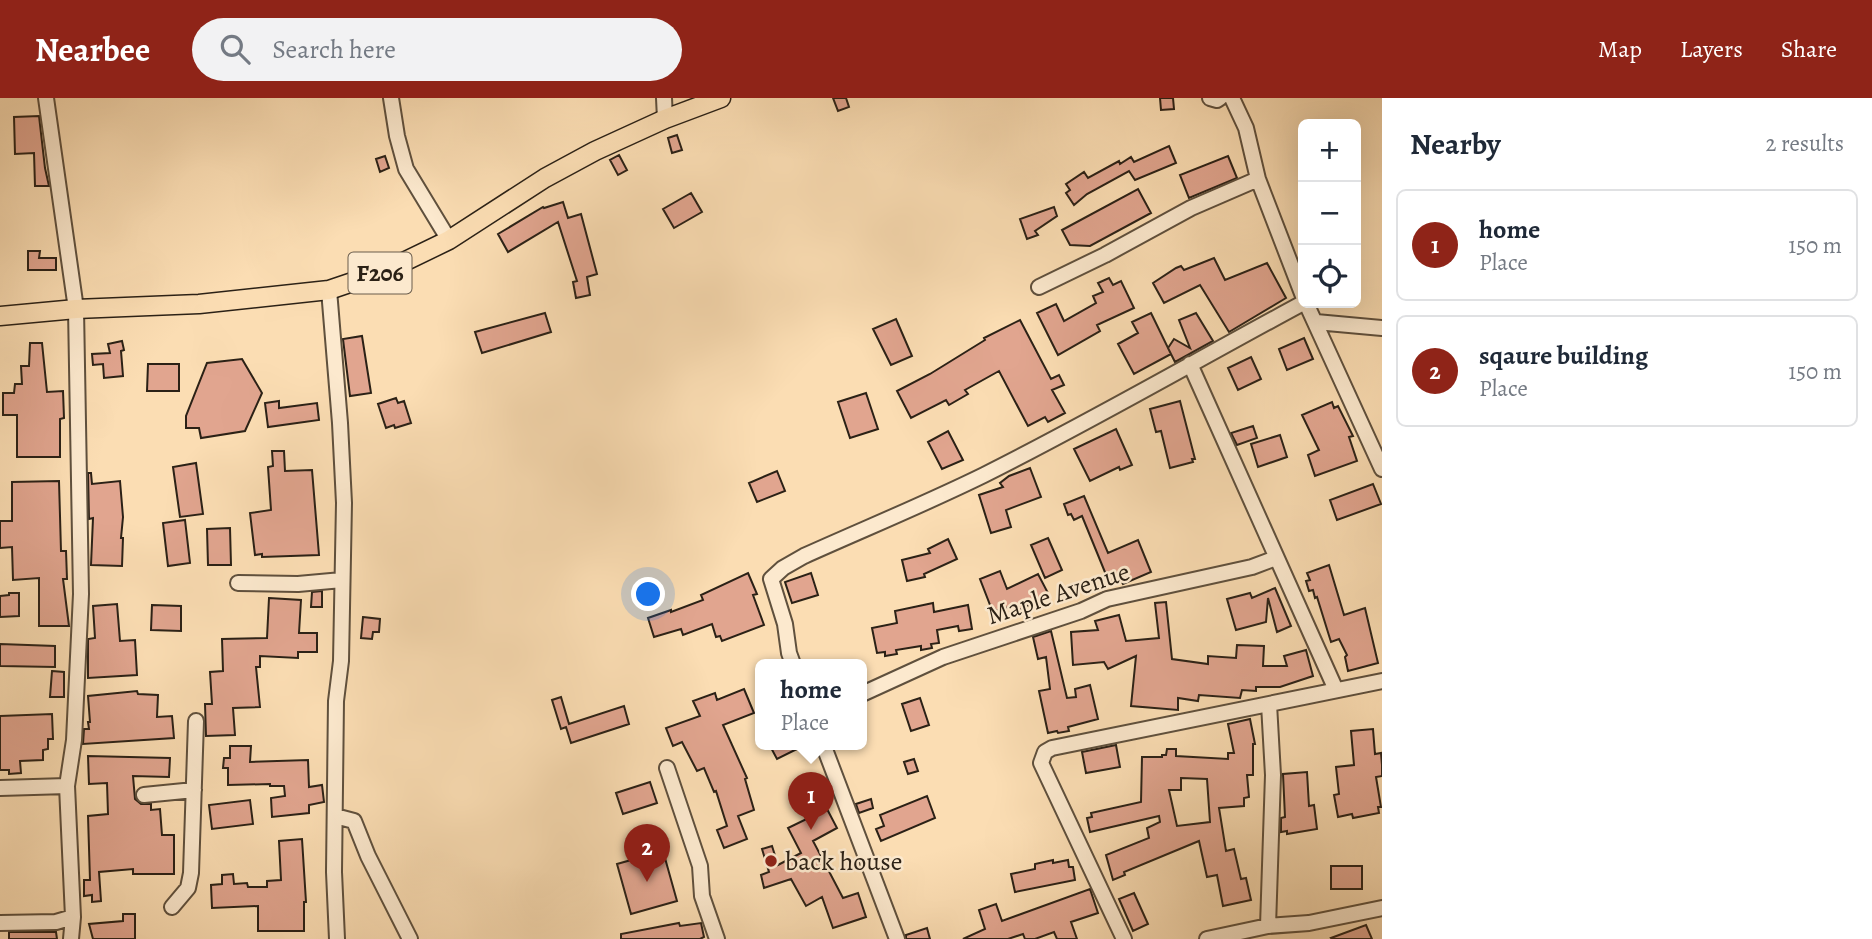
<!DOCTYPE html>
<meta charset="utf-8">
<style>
body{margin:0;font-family:Alegreya,serif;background:#f2f2f3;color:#1f2937}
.controls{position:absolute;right:21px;top:21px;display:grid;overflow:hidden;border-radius:10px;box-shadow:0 7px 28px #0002}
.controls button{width:63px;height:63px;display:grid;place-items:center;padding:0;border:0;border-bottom:2px solid #e0e1e3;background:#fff;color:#1f2937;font:35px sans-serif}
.you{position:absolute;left:649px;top:497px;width:24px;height:24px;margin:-18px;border:5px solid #fff;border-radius:50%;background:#1a73e8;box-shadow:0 0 0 10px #1a73e833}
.badge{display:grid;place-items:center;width:46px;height:46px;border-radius:50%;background:#8f2418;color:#fff;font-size:23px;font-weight:700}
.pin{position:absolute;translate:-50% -58px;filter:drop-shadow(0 2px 4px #0008)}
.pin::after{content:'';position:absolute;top:37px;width:24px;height:21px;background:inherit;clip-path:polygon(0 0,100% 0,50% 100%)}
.popup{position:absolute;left:755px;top:561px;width:112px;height:91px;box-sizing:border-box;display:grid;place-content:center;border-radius:10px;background:#fff;filter:drop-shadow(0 2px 5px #0005);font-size:23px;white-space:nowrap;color:#747a83}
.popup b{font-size:26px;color:#1f2937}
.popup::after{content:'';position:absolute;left:50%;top:100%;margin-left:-14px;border:14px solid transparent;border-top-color:#fff}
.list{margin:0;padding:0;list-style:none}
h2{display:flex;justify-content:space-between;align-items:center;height:91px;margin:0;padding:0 28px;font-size:30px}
h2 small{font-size:23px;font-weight:400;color:#747a83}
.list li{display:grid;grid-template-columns:46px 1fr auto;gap:21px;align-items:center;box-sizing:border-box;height:112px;margin:0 14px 14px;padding:0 14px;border:2px solid #e0e1e3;border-radius:10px}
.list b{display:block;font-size:26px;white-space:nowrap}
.list p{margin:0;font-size:23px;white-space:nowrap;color:#747a83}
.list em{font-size:23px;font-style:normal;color:#747a83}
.icon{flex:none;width:38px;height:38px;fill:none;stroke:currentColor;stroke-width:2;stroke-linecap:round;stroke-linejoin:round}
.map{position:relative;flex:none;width:1382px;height:841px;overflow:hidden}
header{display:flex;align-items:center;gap:42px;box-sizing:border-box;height:98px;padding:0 35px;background:#8f2418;color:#fff}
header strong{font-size:33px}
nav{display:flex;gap:38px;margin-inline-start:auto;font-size:24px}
.search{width:490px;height:63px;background:#f2f2f3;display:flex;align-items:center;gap:18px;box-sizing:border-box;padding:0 24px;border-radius:38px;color:#747a83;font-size:26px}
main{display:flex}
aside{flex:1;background:#fff}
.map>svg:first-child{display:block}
.building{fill:#e1a58f;stroke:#2b2116;stroke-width:2;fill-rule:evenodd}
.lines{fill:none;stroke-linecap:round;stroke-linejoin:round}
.minor-casing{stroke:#5f503d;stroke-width:18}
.major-casing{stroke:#2b2116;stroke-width:21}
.minor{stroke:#fce9ce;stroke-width:14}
.major{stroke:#fbddb3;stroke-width:18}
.poi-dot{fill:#8f2418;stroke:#fce9ce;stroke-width:2.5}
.labels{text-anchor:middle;stroke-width:5;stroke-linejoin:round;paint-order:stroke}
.shield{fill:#fce9ce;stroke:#6a5d4d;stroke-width:2}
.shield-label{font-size:24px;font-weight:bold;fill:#2b2116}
.street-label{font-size:26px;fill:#2b2116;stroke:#fce9ce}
.poi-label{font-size:26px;fill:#2b2116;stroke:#fce9ce;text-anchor:start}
</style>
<header>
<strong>Nearbee</strong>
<div class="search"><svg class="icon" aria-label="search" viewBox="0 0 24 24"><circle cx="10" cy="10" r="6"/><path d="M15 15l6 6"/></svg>Search here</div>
<nav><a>Map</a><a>Layers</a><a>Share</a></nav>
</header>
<main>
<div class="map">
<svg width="1382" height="841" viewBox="0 0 1382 841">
<rect width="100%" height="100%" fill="#fbddb3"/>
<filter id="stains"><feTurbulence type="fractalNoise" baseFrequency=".00286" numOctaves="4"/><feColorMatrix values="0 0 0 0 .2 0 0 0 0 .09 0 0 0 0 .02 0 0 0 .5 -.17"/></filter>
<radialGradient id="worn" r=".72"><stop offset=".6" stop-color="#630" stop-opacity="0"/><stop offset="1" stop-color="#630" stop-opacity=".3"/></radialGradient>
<path class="building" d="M833,0H846L849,9L838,13Z
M1160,0H1173L1174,11L1161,12Z
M39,18L45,70L49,88H35L34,55L15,56L14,19Z
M677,37L682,52L672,55L668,40Z
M1169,48L1176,65L1135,82L1129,73L1087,96L1074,107L1066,95L1070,92L1066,86L1084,74L1088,80L1119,63L1120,66L1131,59L1134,64Z
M619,57L627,72L618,77L610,62Z
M385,58L389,70L380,74L376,61Z
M1228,58L1237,80L1189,100L1180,77Z
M1138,91L1151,115L1090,148L1070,147L1062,132Z
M691,95L702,114L674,130L663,111Z
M563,104L568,120L581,116L597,176L587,179L590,197L576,200L573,184L577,183L558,124L508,154L498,136L543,109L544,110Z
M1054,109L1057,118L1035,133L1038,137L1027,141L1020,121Z
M28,153H40L39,160H56V172H28Z
M1214,160L1225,182L1267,165L1286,200L1229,234L1200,187L1164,205L1153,185L1176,170L1181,168L1184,172Z
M1109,180L1113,187L1121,183L1134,210L1097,227L1100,233L1058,257L1037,215L1056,206L1064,223L1096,205L1093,198L1103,194L1098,185Z
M545,215L551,234L482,255L475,234Z
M1151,215L1171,256L1134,276L1118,246L1138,235L1132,224Z
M1196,215L1213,243L1175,264L1168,250L1174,241L1190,250L1179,222Z
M896,221L912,258L891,267L873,231Z
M1020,222L1051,281L1059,277L1064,287L1052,292L1065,315L1048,324L1045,319L1028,328L999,273L965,292L968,296L949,307L946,302L911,320L897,293L930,276L985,242L984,240Z
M362,238L371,295L350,298L343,241Z
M1304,240L1313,261L1287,272L1279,251Z
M122,243L124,252L121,253L123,278L104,280L103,266L93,267L92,256L110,255L108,246Z
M30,245H42L47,294L63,293L64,320L60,321V359H17V317H3V295H14L15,286H22L21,268H29Z
M1251,259L1261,281L1238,292L1228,270Z
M242,261L262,295L245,333L201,340L199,330H186V318L207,265Z
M148,266H179V293H147Z
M866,295L878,331L850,340L838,304Z
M396,300L398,305L404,303L411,325L395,330L394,327L386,330L378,306Z
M279,303V310L317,305L319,322L268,329L265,305Z
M1180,303L1195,361H1192L1193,364L1170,370L1161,333L1156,334L1150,311Z
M1332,304L1334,310L1338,308L1353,338L1349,339L1357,363L1315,378L1308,357L1319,352L1302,317Z
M1253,328L1257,340L1237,347L1231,335Z
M1116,331L1132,367L1120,372L1119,369L1090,383L1074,351Z
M948,333L963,362L942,371L928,344Z
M1280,337L1287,359L1258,369L1251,346Z
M272,353H284L285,373L312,372L319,457L262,459V456L255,457L250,415L271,412L268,369L273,368Z
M196,365L203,416L180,419L173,369Z
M1030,370L1041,399L1006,412L1011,429L991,435L979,397L1003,389L1000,385L1009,378Z
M777,373L785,393L757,404L749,385Z
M88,375H91L92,386L120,383L123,419L121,440H123L122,468L91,467L93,420L89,421Z
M59,383L61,453H66L67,481H63L69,528H39V480L13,482L12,449L0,450V423H12V384Z
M1373,386L1381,406L1337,422L1330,402Z
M1084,398L1108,455L1138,442L1151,474L1123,486L1119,479L1109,484L1082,418L1074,422L1071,416L1068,417L1064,406Z
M185,422L190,465L168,468L163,425Z
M230,430L231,467H208L207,431Z
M1048,440L1062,472L1045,480L1031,447Z
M948,441L957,461L924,476L925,479L907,483L902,462L930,455L928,451Z
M1329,467L1344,517L1365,510L1378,565L1348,573L1345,559L1347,557L1339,541L1331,544L1317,499L1315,500L1313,492L1309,493L1306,483L1310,482L1307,475Z
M1000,473L1007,491L1038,476L1049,497L1011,516L1009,509L996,513L995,511L992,512L980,481Z
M748,475L757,496L753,497L764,527L722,543L720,538L716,539L712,526L683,537L681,531L654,539L648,520L671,512V514L703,502L701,497Z
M811,475L818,497L792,505L785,484Z
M1275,490L1291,528L1277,534L1268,500L1266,524L1236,532L1227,501L1250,495L1252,500Z
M322,493V509H311L312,494Z
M9,495H19V518L0,519V498L9,497Z
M269,500L301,502L299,535H317V554H298V560L260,558V569H256L260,609L233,610L235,637L206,638L205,606H212L210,574L223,573L222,541L267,540Z
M1166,504L1172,561L1208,566V558L1236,560L1237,547L1264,548L1263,568H1287L1284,558L1306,552L1313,578L1280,589H1256V593L1242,592L1240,600L1199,597L1198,603L1178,600V612L1131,608L1136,558L1108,571L1104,564L1073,567L1071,534L1098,532L1095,523L1119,517L1126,543L1159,540L1155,505Z
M933,505L934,514L968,507L972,531L959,533L958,528L937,532L939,545L931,546L932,550L921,552V548L896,552L897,556L885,558V554L877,555L872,530L897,525L895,513Z
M117,506L120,543L135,542L137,577L88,580V541L95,540L93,508Z
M152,507L181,508V533L151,532Z
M363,519L380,521L379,534H373L372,541L361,540Z
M1051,533L1067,600L1076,599L1075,591L1090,587L1098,621L1068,629L1069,633L1058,635L1057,633L1048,635L1039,593L1050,591L1046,559L1038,561L1033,539Z
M0,546L55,548V569L0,568Z
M52,573L64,574V599H50Z
M744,591L754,615L723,627L747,680L745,681L754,712L738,718L747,741L724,750L717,732L727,728L716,693L714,694L704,670L697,673L682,644L673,648L666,630L700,618L693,603L715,595L717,602Z
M137,593L138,596L158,597L157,619L172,618L174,640L83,646L84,631H89L88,624H90L88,598Z
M561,599L569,626L624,608L629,626L571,645L566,629L561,631L552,602Z
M920,600L929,627L911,633L902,606Z
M52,616L53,641H48V651L43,652V662L20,663L21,675L9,676V672H0V618Z
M1250,621L1255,646H1253V677H1247L1249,699L1244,700V708L1219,710L1226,753L1234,751L1241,781L1246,780L1251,802L1223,808L1217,777L1207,779L1199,743L1124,774L1125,777L1113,782L1106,757L1149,740L1147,730L1160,724L1159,718L1090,734L1087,720L1092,719L1091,715L1141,704L1142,659H1162V657H1166L1167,651H1176V658L1228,661V655H1234L1228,626ZM1181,680L1207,681L1210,724L1177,728L1169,692H1181Z
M1373,631L1375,656L1381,655L1382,667V678L1376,679L1381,709H1378L1379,715L1353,720L1352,716L1338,719L1334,697L1339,696L1336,669L1354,667L1351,633Z
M769,646H807L777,661Z
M1116,647L1120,669L1086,675L1082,654Z
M230,648H251L250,664L308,662L309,689L322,687L324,704L309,707V715L272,719L271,700L285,698L284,688H270V686L228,687V670H223L224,660H230Z
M88,658L170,660L169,679L133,678L135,701L141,706H151V712L160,711L162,737H174V776H133V771L99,774L101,803L92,804V797L84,798V782H90L88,718L108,716L107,685L89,686Z
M914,661L918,673L908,676L904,664Z
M1307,674L1309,708L1314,707L1317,731L1287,736V733L1281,734V720L1285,719L1283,676Z
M650,684L657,705L623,716L616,695Z
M927,698L935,720L881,743L876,731L884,728L880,717Z
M871,701L873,710L859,715L856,706Z
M250,702L253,726L212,731L209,707Z
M827,711L837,730L813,743L843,800L858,795L866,819L833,830L822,799L806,808L791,781L764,790L761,777L769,774L762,751L772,748L778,767L801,755L788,730Z
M302,741L306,804H304V833H258V808L212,810L211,787L222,786V777L233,776L234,786L247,785L248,789H267V783L281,782L279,743Z
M663,753L677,803L631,816L617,766Z
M1053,762V765L1068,762L1069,769H1073L1075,782L1015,794L1011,776L1035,771V766Z
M1331,768H1362V791H1331Z
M1090,791L1098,815L1071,824L1077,841H1057L1054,834L1035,841H1025L1023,836L1008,841H963L985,831L979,812L996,806L1002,823Z
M1134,795L1148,826L1133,833L1119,801Z
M123,816H135V841H93L89,826L123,823Z
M679,825L680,828L701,825L704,839L700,841H621V836Z
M1366,827L1372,841H1332L1331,840Z
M927,830L930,841H906V837Z
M9,834H56L57,841H9Z"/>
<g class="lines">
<defs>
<path id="minor" d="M46,0L76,211L81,496L74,642L67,688L73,819L71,841
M391,0L397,38L406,71L449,142
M664,0L665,21
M1210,0L1217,2L1220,0
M1232,0L1246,30L1258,81L1303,198
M1039,189L1105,157L1191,110L1258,81
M329,192L340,325L344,405L341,563L336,603L334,774L337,841
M1306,205L1382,371
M1316,224L1382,230
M1190,266L1336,592
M238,485L298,486L342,482
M793,566L789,555L785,526L771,481L783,470L804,458C864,431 925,406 984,377C1092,323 1197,262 1303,205
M862,596L943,559L1081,513L1107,501L1252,469L1276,460
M823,646L897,841
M667,670L700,768L702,798L717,841
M0,690L67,688
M144,697L194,692
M335,718L354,723L368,758L410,841
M172,809L188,790L191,775L196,623
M0,825L56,824L73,819
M1268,828L1273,677L1269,606
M1124,841L1041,665L1045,654L1052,650L1382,583
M1207,841L1268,828L1309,825L1382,810"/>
<path id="major" d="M0,218L76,211L199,206L329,192L385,173L449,142L545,80L595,53L665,21L721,0"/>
</defs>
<use href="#minor" class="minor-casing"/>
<use href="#major" class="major-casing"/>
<use href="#minor" class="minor"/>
<use href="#major" class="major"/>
</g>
<circle class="poi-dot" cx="771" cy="763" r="7"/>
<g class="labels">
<rect class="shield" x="348.5" y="154.5" width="63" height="41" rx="5"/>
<g class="shield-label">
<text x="380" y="183">F206</text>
</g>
<g class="street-label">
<text transform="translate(1058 495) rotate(-18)" y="9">Maple Avenue</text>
</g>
<g class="poi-label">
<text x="785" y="772">back house</text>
</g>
</g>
<rect width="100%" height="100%" filter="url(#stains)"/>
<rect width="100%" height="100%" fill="url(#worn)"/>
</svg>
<div class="controls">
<button>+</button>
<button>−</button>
<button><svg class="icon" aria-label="locate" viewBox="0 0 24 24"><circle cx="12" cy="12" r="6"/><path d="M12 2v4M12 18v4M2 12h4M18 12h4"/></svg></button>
</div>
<div class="you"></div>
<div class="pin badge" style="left:811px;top:732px">1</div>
<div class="popup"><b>home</b>Place</div>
<div class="pin badge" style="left:647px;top:784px">2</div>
</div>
<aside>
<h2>Nearby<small>2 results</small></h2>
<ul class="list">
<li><span class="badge">1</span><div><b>home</b><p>Place</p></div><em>150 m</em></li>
<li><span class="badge">2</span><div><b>sqaure building</b><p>Place</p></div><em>150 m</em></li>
</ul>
</aside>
</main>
